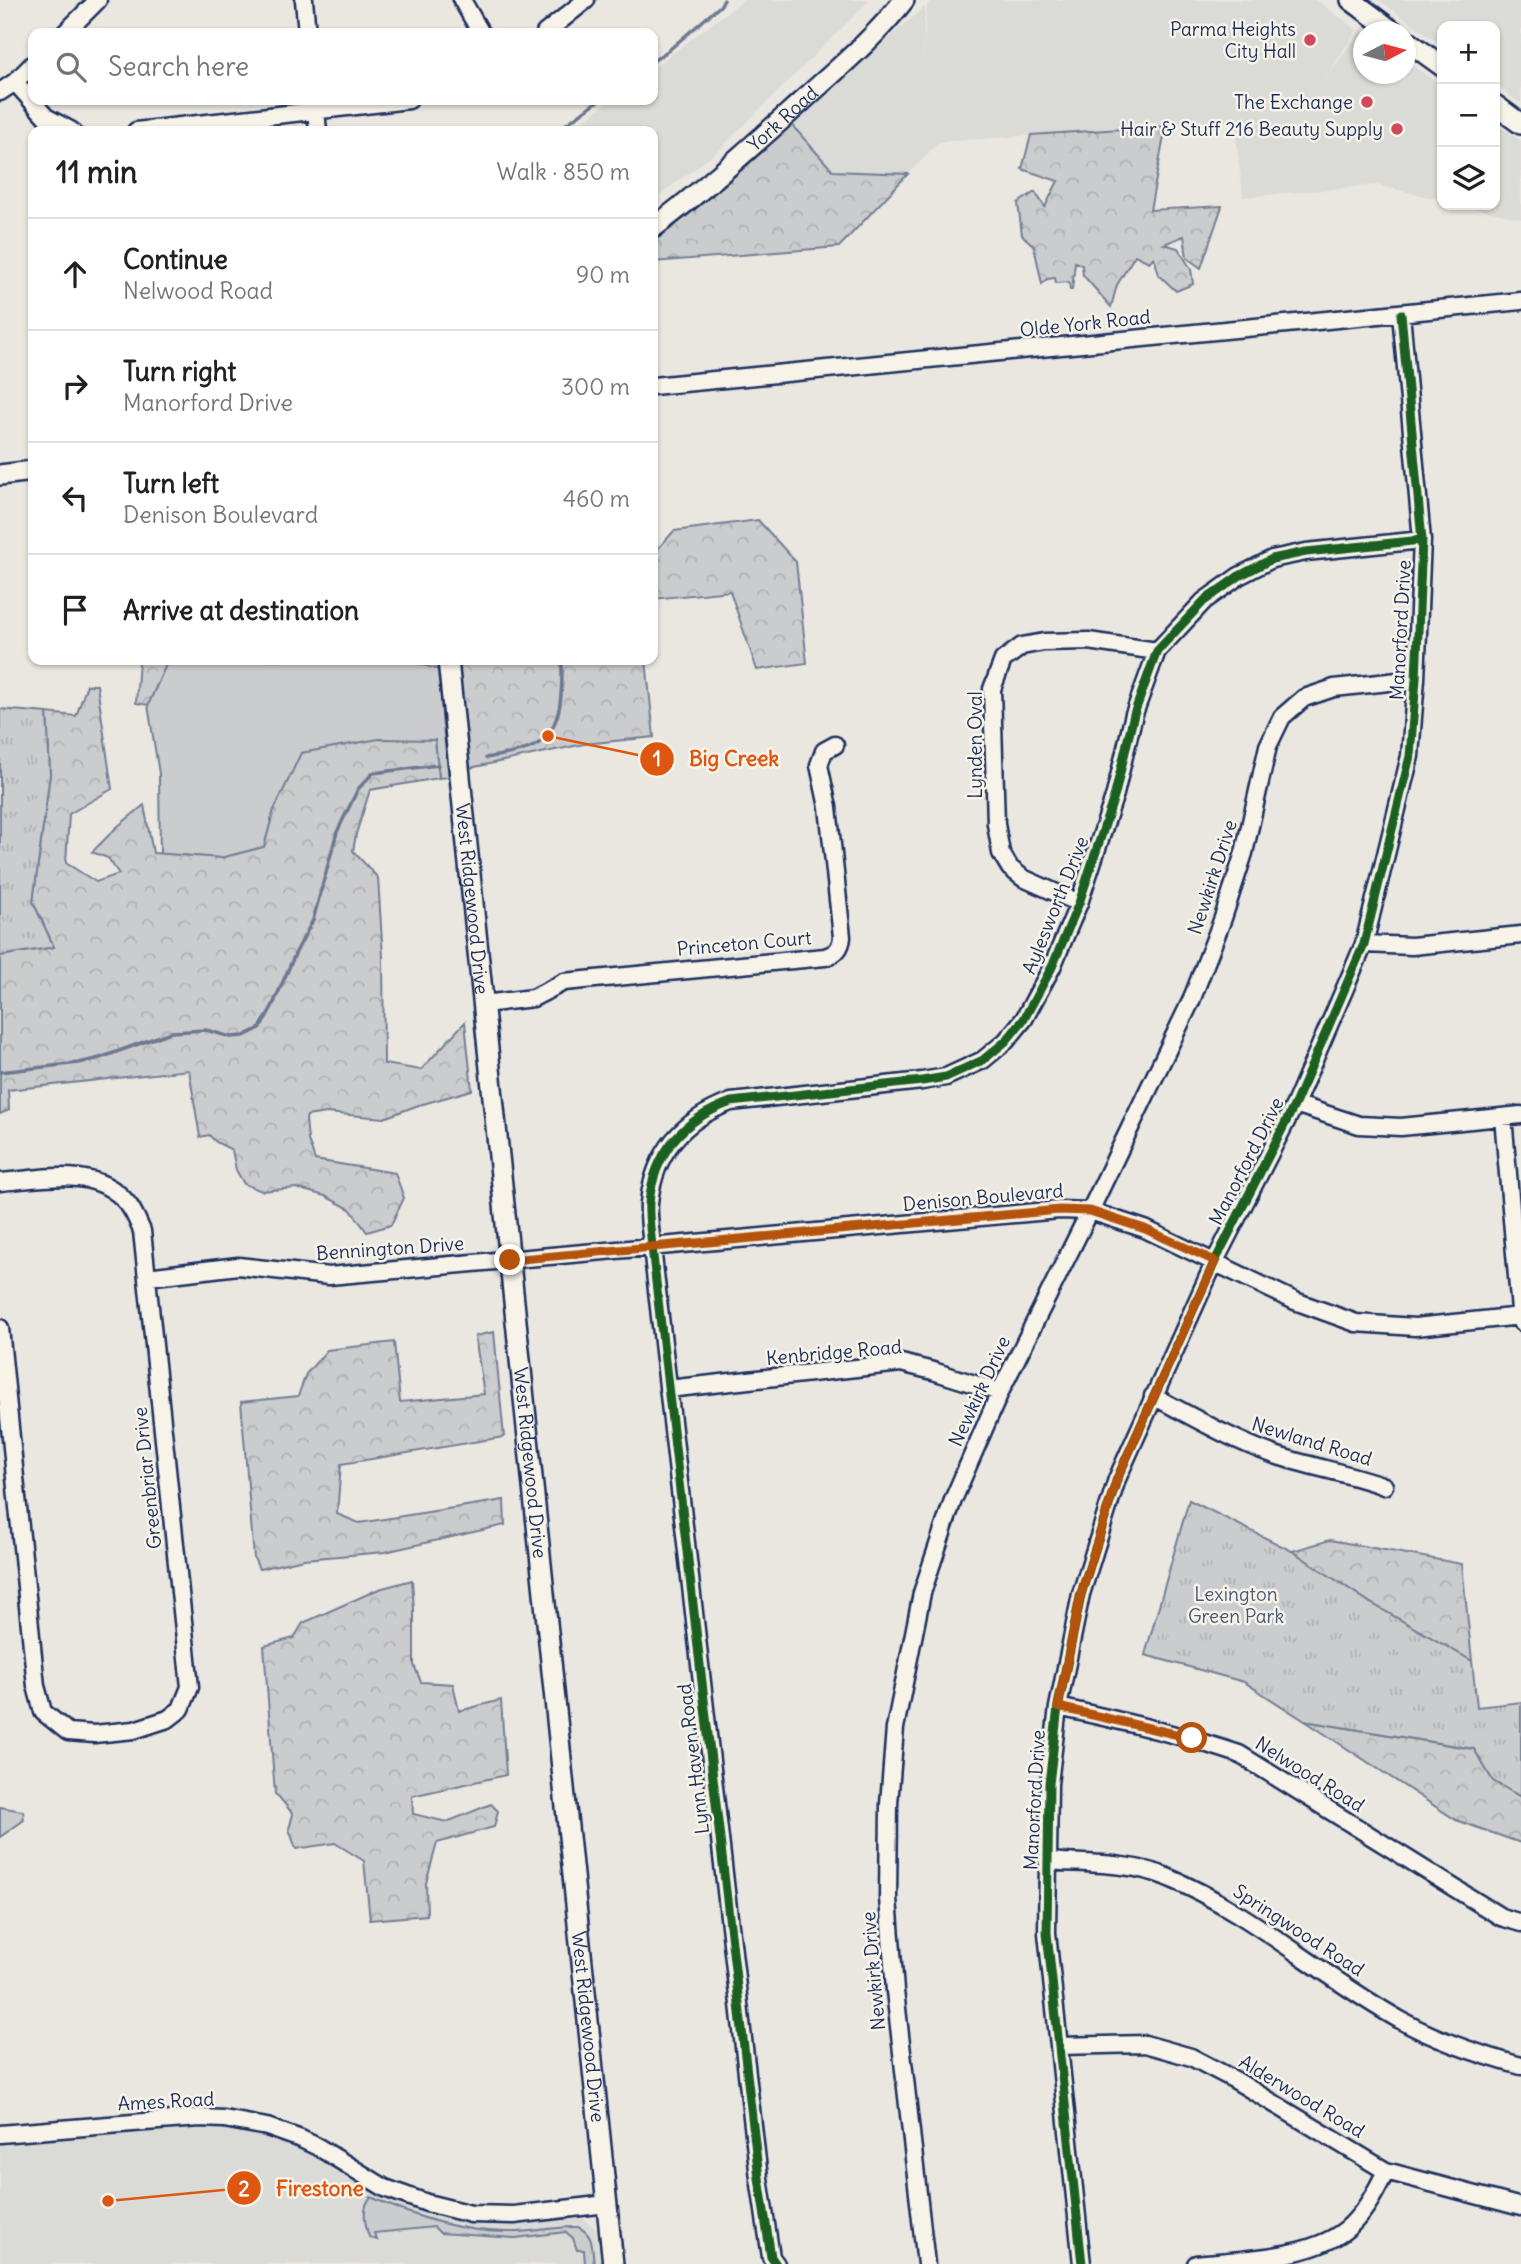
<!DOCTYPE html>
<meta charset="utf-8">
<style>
body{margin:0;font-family:Delius,sans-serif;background:#f6f6f6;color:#202124}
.controls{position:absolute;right:21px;top:21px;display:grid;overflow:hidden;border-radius:14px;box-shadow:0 2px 5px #0004}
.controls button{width:63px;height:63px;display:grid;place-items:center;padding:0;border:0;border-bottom:2px solid #e0e0e0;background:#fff;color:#202124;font:35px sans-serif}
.compass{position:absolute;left:1353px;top:21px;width:63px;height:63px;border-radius:50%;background:#fff;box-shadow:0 2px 5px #0004;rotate:84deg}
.stop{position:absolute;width:21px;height:21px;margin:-16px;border:5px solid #b45309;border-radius:50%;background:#fff}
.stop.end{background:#b45309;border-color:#fff;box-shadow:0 2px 7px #0008}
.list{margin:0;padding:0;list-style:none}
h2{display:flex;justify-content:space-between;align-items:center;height:91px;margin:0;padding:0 28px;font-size:30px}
h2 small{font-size:23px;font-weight:400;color:#757577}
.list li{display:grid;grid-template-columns:46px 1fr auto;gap:21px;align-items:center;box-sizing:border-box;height:112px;padding:0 28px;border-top:2px solid #e0e0e0}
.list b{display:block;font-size:26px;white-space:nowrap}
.list p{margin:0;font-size:23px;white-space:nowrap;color:#757577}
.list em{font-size:23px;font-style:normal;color:#757577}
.icon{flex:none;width:38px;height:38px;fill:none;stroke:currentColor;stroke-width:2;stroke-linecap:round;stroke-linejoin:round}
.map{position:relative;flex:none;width:1521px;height:2264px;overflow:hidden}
.search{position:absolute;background:#fff;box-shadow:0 2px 5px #0004;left:28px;top:28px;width:630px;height:77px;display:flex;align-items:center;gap:18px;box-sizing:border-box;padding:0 24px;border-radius:14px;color:#757577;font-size:26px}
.panel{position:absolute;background:#fff;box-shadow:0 2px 5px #0004;left:28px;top:126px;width:630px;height:539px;border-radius:14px}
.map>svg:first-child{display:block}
.built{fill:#dadad6}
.green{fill:#cbcccd;stroke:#737e96;stroke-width:2}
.forest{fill:url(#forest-crowns);stroke:#737e96;stroke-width:2}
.park{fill:url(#park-tufts);stroke:#737e96;stroke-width:2}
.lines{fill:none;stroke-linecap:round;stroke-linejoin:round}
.stream{stroke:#6d7892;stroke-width:3.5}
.minor-casing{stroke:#1b2f5e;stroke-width:21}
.major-casing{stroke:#1b2f5e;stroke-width:24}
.minor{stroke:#f7f3e8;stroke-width:16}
.major{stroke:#f7f3e8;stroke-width:19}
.cycleway-casing{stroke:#f7f3e8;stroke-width:13}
.cycleway{stroke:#1b5e20;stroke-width:9}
.route{stroke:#b45309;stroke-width:9}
.poi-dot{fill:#d1495b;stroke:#f7f3e8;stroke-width:2.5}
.labels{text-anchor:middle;stroke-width:5;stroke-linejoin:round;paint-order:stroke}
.poi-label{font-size:19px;fill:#1b2f5e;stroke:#f7f3e8;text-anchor:end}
.street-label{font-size:19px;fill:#1b2f5e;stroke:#f7f3e8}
.park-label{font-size:19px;fill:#47567a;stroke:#f7f3e8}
.leader{fill:none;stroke:#de5710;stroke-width:2.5}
.callout-dot{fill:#de5710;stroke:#f7f3e8;stroke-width:2.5}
.mark-label{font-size:21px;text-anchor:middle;font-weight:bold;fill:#fff}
.callout-label{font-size:21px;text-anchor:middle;font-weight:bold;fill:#de5710;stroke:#f7f3e8;stroke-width:5;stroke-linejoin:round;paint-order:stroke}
</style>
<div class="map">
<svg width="1521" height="2264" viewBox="0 0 1521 2264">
<defs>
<pattern id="forest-crowns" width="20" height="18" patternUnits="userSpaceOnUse" patternTransform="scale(1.75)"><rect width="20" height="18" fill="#cbcccd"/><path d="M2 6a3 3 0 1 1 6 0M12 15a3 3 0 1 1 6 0" fill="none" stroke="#aeb0b2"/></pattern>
<pattern id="park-tufts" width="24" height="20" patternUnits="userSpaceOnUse" patternTransform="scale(1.75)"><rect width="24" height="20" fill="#cbcccd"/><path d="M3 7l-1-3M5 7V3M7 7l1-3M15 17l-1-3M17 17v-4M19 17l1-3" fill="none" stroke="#aeb0b2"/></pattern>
</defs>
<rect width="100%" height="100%" fill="#eae7e0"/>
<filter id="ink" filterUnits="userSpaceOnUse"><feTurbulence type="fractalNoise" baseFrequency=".0143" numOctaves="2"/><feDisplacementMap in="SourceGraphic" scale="14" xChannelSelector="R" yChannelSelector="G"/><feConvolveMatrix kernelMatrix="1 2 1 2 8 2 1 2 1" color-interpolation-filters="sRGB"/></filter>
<g filter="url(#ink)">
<path class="built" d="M744,0H870L718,151L653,200V131H569L611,100H653V68Z
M932,0H1316L1357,30L1319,87L1361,30L1364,32V74H1406V61L1442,86V200L1376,185L1243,197L1234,121L939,142L908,174L833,171L790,123L925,7L923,58L927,6Z
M1379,0H1521V104L1495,84V26H1442V45Z
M1495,123L1521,141V219L1461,205H1495Z
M218,2125L244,2128L293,2141L403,2202L455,2219L511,2224L562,2219H583L594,2227L596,2231L601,2264H0V2141L111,2130Z"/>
<path class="green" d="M168,660H407L440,670L442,718L449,777L439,778L435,740L274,810L264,847L221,858L160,854L159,774L148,705Z
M371,2197C414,2217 459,2232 507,2232C531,2233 555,2226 578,2227C594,2234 592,2248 594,2264H585L584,2250H577L573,2238L566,2232L515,2238L440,2233L434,2227L374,2233L377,2240L369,2237C365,2224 361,2207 371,2197Z"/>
<path class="forest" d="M790,123L833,171L908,174L839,247L653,262V242L675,225Z
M1166,126L1150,210L1222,206L1201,268L1187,258L1184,236L1164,244L1178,248L1191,269L1193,284L1176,291L1159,275L1154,257L1149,262L1135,255L1117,285L1111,307L1083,275L1082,265L1075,262L1072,290H1070L1069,282L1056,283L1055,278L1047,279L1042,284L1034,246L1022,235L1018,203L1035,192L1045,207L1058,181L1022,169L1031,135Z
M758,520L796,562L807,663L757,670L730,591L653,599V554L674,531Z
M139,660H168L148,705L136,703Z
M456,660H646L654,737L584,744L465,769Z
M87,685H97L112,789L69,814L66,863L96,882L119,874L108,858L92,852L117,827L144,805L153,853L221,858L264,847L274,810L301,753L379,739L435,740L439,778L370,790L356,834L353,851L378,878L383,957L384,1064L421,1070L465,1022L472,1090L416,1106L384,1118L326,1113L307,1116L306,1119L308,1140L315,1160L395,1173L404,1198L391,1225L367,1232L350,1209L325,1196L296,1188L262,1191L244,1184L236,1170L232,1150L216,1142L209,1135L200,1137L189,1070L8,1090L9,1110L0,1114V956L54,947L33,902L50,774L47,713L76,716Z
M494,1332L504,1437L341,1464L337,1514L359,1523L504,1500L505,1525L385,1552L304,1559L259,1569L254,1558L241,1402L298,1396L306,1374L327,1350L394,1342L400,1402L484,1394L475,1336Z
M1330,1540L1462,1564L1472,1661L1369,1602L1292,1551Z
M412,1580L414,1609V1665L421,1682L453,1684L459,1711L501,1700L506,1775L412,1796L413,1814L447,1822L491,1804L498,1811L494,1827L437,1843L426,1883L427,1915L370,1920L364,1861L335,1843L296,1849L289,1829L293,1814L279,1797L275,1794L264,1646L294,1638L303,1623L379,1589Z
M1305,1721L1474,1749L1493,1780L1521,1797V1843L1456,1820Z
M0,1807L23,1811L24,1820L0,1837Z"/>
<path class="park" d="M0,709L47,713L50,774L33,902L54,947L0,956Z
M1189,1500L1292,1551L1369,1602L1472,1661L1477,1707L1521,1702V1797L1493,1781L1474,1749L1305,1721L1244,1682L1145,1655Z"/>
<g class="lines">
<path class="stream" d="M653,61L669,50L720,6L724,0
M557,131L599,100
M486,758C501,755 521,753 534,746C564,730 562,689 562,660
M0,1072L79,1063L100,1058L171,1032L206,1030L231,1037L244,1036L260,1028L272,1007L295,954L313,920L337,832L358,789L373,773L438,765"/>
<defs>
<path id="minor" d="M304,0L307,33
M462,0L481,33
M65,33L98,0
M545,33L586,0
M15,82L46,117L72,131
M0,92L15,82L33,64
M315,100L318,131
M136,131L409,100
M653,386L1521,301
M1079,903L1023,878L1010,868L1001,853L996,824L992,689L1003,660L1022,646L1044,642L1088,641L1157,651
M1364,944L1412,946L1521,935
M484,1004L533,998L564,982L825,957C836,954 841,948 842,937L828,807L819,765L824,751L835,745
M1295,1104L1359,1125L1401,1127L1521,1115
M1503,1117L1521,1322
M0,1182C42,1179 97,1165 127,1203C134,1211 138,1222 142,1231L190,1687L181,1709L168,1719L134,1730L94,1734L68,1732L43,1712L36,1686L0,1328
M147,1277L238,1266L329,1276L1059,1210L1090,1211L1145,1229L1295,1301L1356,1323L1415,1327L1521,1316
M668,1389L901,1363L933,1371L1000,1392
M1153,1396C1193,1417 1232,1440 1275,1455C1311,1467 1348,1473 1384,1486
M1058,1707C1119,1720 1179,1734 1239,1754L1501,1917L1521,1923
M1047,1861C1084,1864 1132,1862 1167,1877C1252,1912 1322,1977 1402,2021C1438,2041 1481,2055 1521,2066
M1059,2046L1145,2044L1191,2057L1235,2080L1386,2171L1521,2207
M0,2134L145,2122L200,2118L224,2119L267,2127L301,2139L318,2147L385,2188L427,2203L471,2214L514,2215L607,2204
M776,2264L771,2257L759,2178L652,1247C651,1233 648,1217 649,1203C654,1152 684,1119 731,1102L922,1081L946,1077L983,1060L1006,1041L1024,1019L1052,967L1079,903L1115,794L1134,714L1157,651L1204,601L1239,576L1272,559L1306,552L1422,540
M926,2264L895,1991L888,1898L889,1804L895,1728L922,1593L953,1500L1000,1392L1090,1211L1191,1001L1223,918L1244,853L1268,746L1282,717L1304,698L1334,688L1416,679
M1082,2264L1047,1933L1049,1784L1058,1707L1081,1594L1117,1479L1215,1261L1295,1104L1364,944L1410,756L1416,679L1422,540L1401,314
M1196,2264C1241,2259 1317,2259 1351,2225C1367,2209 1376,2191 1386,2171"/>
<g id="major">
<path d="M1351,0L1394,32"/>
<path d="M1406,40L1442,66"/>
<path d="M1495,105L1521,124"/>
<path id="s1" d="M653,228C705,189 752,146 801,102C836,70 875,38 904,0"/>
<path d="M0,475L33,471"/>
<path id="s2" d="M448,660L613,2264"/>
</g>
</defs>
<use href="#minor" class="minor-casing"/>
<use href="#major" class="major-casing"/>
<use href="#minor" class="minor"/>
<use href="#major" class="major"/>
<defs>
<path id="cycleway" d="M776,2264L771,2257L759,2178L652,1247C651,1233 648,1217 649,1203C654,1152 684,1119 731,1102L922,1081L946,1077L983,1060L1006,1041L1024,1019L1052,967L1079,903L1115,794L1134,714L1157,651L1204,601L1239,576L1272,559L1306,552L1422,540
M1082,2264L1047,1933L1049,1784L1058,1707L1081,1594L1117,1479L1215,1261L1295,1104L1364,944L1410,756L1416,679L1422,540L1401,314"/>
</defs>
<use href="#cycleway" class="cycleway-casing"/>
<use href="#cycleway" class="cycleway"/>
</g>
</g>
<g class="lines" filter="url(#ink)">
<path class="route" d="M510,1260L1059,1210L1090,1211L1145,1229L1215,1261L1117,1479L1081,1594L1058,1707L1192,1738"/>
</g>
<g class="poi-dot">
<circle cx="1310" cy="40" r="7"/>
<circle cx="1367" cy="102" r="7"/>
<circle cx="1397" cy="129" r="7"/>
</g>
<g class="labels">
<g class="poi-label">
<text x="1296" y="36">Parma Heights<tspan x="1296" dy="22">City Hall</tspan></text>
<text x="1353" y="109">The Exchange</text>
<text x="1383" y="136">Hair &amp; Stuff 216 Beauty Supply</text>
</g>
<g class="street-label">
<text dy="7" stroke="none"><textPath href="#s1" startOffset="170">York Road</textPath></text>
<text transform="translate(1085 323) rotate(-6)" y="7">Olde York Road</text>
<text transform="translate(1400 630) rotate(-87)" y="7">Manorford Drive</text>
<text transform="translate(975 745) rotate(-90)" y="7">Lynden Oval</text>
<text transform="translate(1212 877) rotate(-72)" y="7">Newkirk Drive</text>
<text dy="7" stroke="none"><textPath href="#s2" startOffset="240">West Ridgewood Drive</textPath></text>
<text transform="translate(1055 905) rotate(-68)" y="7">Aylesworth Drive</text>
<text transform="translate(744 943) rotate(-5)" y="7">Princeton Court</text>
<text transform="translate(1246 1161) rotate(-63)" y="7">Manorford Drive</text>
<text transform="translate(983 1197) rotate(-5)" y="7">Denison Boulevard</text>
<text transform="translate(390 1248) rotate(-4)" y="7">Bennington Drive</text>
<text transform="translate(834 1352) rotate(-5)" y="7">Kenbridge Road</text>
<text transform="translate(979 1391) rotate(-65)" y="7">Newkirk Drive</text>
<text transform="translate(1312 1441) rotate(17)" y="7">Newland Road</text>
<text dy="7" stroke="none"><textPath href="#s2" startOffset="807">West Ridgewood Drive</textPath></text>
<text transform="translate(147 1478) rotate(-96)" y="7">Greenbriar Drive</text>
<text transform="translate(693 1759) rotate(-97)" y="7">Lynn Haven Road</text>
<text transform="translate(1310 1774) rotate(32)" y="7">Nelwood Road</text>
<text transform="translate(1034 1800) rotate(-87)" y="7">Manorford Drive</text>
<text transform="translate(1299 1930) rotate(33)" y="7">Springwood Road</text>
<text transform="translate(873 1971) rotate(-95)" y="7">Newkirk Drive</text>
<text dy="7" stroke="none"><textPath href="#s2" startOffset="1374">West Ridgewood Drive</textPath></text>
<text transform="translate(1302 2096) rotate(31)" y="7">Alderwood Road</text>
<text transform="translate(166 2101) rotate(-3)" y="7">Ames Road</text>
</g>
<g class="park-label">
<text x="1236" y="1601">Lexington<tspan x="1236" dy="22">Green Park</tspan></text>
</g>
</g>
<path class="leader" d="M548 736L657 759M108 2201L244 2188"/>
<g class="callout-dot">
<circle cx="548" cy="736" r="7"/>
<circle cx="108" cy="2201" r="7"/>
<circle cx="657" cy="759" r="18"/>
<circle cx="244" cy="2188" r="18"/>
</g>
<g class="mark-label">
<text x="657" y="766">1</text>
<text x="244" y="2196">2</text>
</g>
<g class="callout-label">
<text x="734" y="766">Big Creek</text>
<text x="320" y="2196">Firestone</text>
</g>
</svg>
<div class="controls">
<button>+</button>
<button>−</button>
<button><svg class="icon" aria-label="layers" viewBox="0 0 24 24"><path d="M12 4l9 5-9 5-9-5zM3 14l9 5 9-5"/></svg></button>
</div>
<svg class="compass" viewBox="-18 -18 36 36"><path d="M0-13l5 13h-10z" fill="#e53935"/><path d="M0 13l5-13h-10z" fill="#757577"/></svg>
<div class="stop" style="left:1192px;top:1738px"></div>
<div class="stop end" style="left:510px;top:1260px"></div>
<div class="search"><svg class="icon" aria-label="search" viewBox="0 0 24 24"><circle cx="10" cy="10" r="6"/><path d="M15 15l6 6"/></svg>Search here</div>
<section class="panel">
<h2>11 min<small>Walk · 850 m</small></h2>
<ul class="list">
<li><svg class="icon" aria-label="ahead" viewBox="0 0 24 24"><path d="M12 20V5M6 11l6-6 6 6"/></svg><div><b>Continue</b><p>Nelwood Road</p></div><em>90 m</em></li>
<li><svg class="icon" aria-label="right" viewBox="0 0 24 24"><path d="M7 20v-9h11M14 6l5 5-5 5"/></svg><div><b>Turn right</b><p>Manorford Drive</p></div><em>300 m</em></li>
<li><svg class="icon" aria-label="left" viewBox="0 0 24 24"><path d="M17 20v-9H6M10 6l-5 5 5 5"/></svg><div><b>Turn left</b><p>Denison Boulevard</p></div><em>460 m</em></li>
<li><svg class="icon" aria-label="arrive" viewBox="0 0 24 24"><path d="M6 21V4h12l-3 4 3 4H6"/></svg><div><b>Arrive at destination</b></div></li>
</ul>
</section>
</div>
